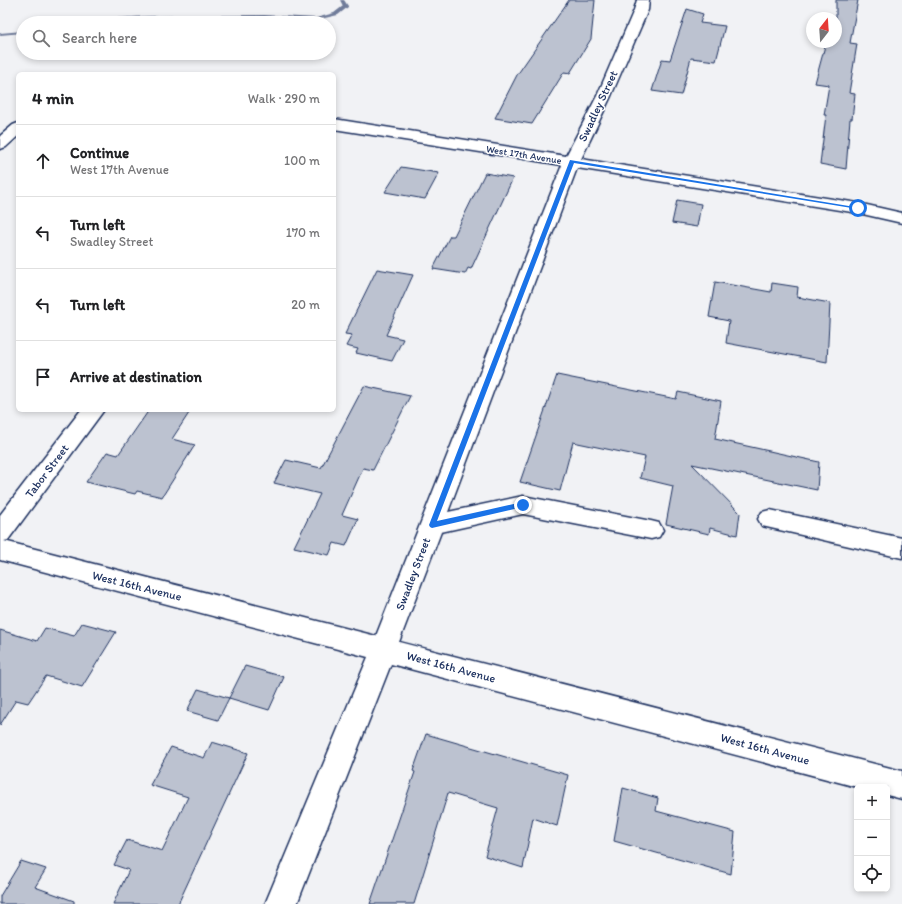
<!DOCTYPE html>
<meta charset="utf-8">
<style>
body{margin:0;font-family:Itim,sans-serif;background:#f6f6f6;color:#202124}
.controls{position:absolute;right:12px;bottom:12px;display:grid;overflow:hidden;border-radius:6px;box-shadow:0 2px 6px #0003}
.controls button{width:36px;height:36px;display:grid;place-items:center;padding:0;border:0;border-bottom:1px solid #e0e0e0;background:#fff;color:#202124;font:20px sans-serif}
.compass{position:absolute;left:806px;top:12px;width:36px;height:36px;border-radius:50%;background:#fff;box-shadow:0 2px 6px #0003;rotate:17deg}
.stop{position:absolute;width:12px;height:12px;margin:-9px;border:3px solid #1a73e8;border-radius:50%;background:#fff}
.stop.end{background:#1a73e8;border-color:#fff;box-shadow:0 1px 4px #0008}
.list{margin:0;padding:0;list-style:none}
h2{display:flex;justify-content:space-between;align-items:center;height:52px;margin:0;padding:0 16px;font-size:17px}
h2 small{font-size:13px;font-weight:400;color:#757577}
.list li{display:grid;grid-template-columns:26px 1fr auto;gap:12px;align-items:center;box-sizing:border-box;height:72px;padding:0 16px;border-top:1px solid #e0e0e0}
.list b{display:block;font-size:15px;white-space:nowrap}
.list p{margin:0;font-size:13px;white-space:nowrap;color:#757577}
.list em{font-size:13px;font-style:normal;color:#757577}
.icon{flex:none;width:22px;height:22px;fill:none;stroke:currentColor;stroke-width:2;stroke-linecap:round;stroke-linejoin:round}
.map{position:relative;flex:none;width:902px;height:904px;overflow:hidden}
.search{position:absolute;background:#fff;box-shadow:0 2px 6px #0003;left:16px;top:16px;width:320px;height:44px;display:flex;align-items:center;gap:10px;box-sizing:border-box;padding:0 14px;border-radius:22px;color:#757577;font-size:15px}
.panel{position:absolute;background:#fff;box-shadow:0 2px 6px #0003;left:16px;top:72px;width:320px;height:340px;border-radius:6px}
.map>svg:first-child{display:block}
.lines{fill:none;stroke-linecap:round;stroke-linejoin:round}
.stream{fill:#707c9a;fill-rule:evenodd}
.building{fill:#bcc2d0;stroke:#1b2f5e}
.minor-casing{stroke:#1b2f5e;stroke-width:3}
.minor{fill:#fff;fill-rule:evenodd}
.route{fill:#1a73e8}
.labels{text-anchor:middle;stroke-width:3;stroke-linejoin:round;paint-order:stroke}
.far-street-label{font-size:10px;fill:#1b2f5e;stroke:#fff}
.street-label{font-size:12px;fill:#1b2f5e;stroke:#fff}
</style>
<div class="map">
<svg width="902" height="904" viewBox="0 0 902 904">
<rect width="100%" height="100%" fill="#f1f2f5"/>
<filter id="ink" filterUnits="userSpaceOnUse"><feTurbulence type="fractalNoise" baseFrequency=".025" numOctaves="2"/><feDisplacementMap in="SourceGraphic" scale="8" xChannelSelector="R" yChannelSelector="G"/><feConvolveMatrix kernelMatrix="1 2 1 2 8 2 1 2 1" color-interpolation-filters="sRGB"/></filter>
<g filter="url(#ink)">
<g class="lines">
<path class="stream" d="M340,0H344L348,6V7L338,15L316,20L264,17L149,18L80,23L98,19L149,16L264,15L316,18L334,13L343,6Z
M23,31V33L0,35V33Z"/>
</g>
<path class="building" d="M569,0H595L591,39L570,73L564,72L532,124L495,118L517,75Z
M836,0H858L850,43L857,44L849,93L855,94L852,119H850L846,169L820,164L826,115H824L829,85L815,83L826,42H836Z
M687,9L703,14L700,23L725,26L716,61L691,58L681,95L652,91L662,59L670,60Z
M401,167L439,173L425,199L385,192Z
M485,173L513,178L471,269L468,268L465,274L433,269L450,236H454Z
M677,200L701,204L697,227L672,223Z
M377,269L413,275L386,335L403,339L392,361L356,353L358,349L346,346L352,335L345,334Z
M715,282L771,292L772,283L798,287L797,297L830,303L827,362L726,343L729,321L709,317Z
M557,375L676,399L678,392L721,401L715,439L819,462L817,490L692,464L740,513L737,535L710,528L709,534L666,524L673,486L640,478L645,457L573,442L560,491L520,482Z
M364,386L410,396L373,470L363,468L342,515L358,519L346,546L334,543L329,555L294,547L320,494L274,483L286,460L321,468Z
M149,410H191L172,439L195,445L162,497L137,491L135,494L86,482L107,452L118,455Z
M82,623L116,632L82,687L46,676L28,703L16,700L0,725V630L37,641L45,628L74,636Z
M245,666L284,677L269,710L229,698Z
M198,689L229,698L218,720L187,711Z
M426,734L568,775L557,826L533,818L523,868L485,856L498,808L448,793L414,904H370L415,772L413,771Z
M212,742L248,753L178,904H113L129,870L114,865L127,840L162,851L188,797L150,785L171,747L204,758Z
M623,788L658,798L656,811L735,832L731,874L614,841Z
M21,861L46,869L35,887L74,901V904H0V896Z"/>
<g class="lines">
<defs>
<path id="minor" d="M637,0H649L648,10L611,96L581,159L858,203L902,213V223L858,213L577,168L448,512L523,496L651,521L659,523L663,530L659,537L651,539L523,514L441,532L399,642L902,771V799L887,795V787H857L391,664L297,904H265L368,657L0,560V515L81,410H104L8,540L4,541L376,636L562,165L334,129V119L566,156L597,96L634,10Z
M18,123V136L6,147L0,149V136L13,125Z
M770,510L902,538V558L762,526L758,519L762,512Z"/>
</defs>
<use href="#minor" class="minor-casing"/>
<use href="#minor" class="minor"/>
</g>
</g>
<path class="route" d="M570,160L861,208L858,209L574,163L437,521L523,502L526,505L523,507L432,528L430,527L429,525Z"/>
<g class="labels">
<g class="far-street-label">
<text transform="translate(524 154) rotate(9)" y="4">West 17th Avenue</text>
</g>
<g class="street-label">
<text transform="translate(598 106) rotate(-65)" y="4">Swadley Street</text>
<text transform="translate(47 471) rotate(-53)" y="4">Tabor Street</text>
<text transform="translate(413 574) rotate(-69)" y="4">Swadley Street</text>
<text transform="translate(137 586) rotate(14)" y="4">West 16th Avenue</text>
<text transform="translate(451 667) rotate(15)" y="4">West 16th Avenue</text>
<text transform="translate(765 749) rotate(15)" y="4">West 16th Avenue</text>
</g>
</g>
</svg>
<div class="controls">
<button>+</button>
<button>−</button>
<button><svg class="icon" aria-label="locate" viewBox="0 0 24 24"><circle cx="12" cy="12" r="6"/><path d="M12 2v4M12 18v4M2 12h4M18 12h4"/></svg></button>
</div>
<svg class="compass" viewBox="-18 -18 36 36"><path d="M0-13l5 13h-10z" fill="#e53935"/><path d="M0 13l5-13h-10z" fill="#757577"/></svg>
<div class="stop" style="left:858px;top:208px"></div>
<div class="stop end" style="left:523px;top:505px"></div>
<div class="search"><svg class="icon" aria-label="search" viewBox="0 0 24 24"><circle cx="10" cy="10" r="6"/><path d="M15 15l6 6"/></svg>Search here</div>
<section class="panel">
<h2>4 min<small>Walk · 290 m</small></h2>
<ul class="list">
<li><svg class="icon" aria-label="ahead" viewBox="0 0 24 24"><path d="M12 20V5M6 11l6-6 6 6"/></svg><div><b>Continue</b><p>West 17th Avenue</p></div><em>100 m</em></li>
<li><svg class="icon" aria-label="left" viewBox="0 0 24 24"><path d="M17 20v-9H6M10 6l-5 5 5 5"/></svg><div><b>Turn left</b><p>Swadley Street</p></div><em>170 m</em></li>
<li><svg class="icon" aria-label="left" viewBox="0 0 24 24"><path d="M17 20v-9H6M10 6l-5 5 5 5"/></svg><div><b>Turn left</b></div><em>20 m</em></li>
<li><svg class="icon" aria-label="arrive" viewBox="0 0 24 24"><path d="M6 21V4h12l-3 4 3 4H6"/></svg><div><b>Arrive at destination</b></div></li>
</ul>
</section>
</div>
